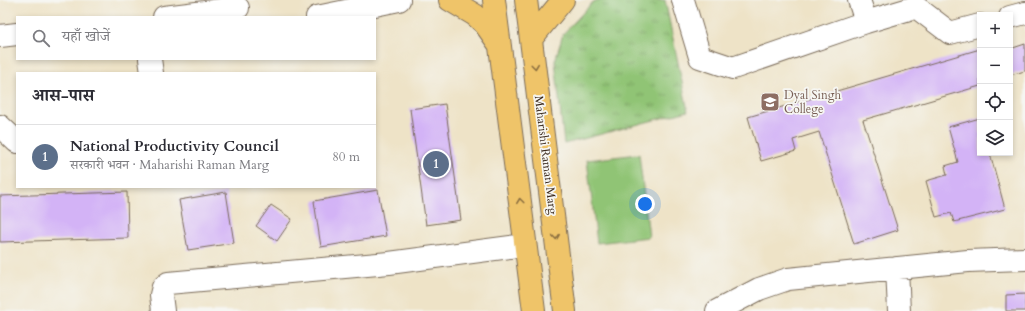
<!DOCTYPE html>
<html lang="hi">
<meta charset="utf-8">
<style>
body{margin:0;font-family:Cardo,"Noto Serif Devanagari",serif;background:#f2f2f3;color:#2b2b33}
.controls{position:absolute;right:12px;top:12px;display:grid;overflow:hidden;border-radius:0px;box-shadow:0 2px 6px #0003}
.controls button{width:36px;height:36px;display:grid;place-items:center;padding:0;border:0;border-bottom:1px solid #e1e1e2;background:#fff;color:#2b2b33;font:20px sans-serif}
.you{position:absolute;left:645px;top:204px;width:14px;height:14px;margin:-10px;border:3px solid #fff;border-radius:50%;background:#1a73e8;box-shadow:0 0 0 6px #1a73e833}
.badge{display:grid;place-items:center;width:26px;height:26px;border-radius:50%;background:#111827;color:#fff;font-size:13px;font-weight:700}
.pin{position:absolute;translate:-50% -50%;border:2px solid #fff;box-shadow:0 1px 4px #0006}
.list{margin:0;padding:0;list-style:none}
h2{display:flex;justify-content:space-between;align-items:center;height:52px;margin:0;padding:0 16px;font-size:17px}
h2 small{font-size:13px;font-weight:400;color:#7c7c81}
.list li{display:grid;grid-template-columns:26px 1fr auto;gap:12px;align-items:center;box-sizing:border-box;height:64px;padding:0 16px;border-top:1px solid #e1e1e2}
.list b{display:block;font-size:15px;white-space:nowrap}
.list p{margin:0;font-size:13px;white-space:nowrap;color:#7c7c81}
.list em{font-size:13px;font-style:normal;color:#7c7c81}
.icon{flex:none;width:22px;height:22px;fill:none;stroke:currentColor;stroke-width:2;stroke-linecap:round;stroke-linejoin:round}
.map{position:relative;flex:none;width:1025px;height:311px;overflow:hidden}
.search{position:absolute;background:#fff;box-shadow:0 2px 6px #0003;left:16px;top:16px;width:360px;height:44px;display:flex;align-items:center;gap:10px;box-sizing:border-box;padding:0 14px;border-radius:0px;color:#7c7c81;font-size:15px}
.panel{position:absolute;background:#fff;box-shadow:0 2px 6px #0003;left:16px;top:72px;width:360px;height:116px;border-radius:0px}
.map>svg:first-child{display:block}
.grass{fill:url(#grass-tufts);stroke:#66774a}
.pitch{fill:#90c475;stroke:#66774a}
.building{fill:#d3b3f6}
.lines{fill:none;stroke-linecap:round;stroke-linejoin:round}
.minor-casing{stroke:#7a6b59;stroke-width:24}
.major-casing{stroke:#7a6b59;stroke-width:24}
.minor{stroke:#fff;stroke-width:22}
.major{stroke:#efc469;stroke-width:22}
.oneway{stroke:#8c6f40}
.labels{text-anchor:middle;stroke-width:3.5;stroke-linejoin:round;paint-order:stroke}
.education-label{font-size:12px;fill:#785e54;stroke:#f6f6f2;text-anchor:start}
.street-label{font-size:12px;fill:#3b2a1e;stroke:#f6f6f2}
</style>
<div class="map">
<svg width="1025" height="311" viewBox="0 0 1025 311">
<defs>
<pattern id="grass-tufts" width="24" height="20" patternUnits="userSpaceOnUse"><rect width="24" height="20" fill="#90c475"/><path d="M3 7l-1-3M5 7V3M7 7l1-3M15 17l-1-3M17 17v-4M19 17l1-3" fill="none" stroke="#779f5f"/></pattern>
</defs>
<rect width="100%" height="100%" fill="#f6f6f2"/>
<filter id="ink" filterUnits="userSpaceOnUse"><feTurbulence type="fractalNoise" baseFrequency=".025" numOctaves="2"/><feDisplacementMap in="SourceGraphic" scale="8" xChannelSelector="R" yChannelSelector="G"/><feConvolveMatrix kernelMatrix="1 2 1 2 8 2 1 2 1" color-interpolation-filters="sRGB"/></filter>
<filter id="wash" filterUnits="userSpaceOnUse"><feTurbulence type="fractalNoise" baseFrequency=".012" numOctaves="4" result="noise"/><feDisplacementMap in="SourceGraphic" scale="16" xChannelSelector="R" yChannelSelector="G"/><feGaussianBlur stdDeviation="0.9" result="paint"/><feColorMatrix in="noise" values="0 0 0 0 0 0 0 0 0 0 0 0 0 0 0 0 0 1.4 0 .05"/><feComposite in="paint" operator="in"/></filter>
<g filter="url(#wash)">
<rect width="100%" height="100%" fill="#eee3c7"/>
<path class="grass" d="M598,0H665L688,111L564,144L555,61L563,34L593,2Z"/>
<path class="pitch" d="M639,154L649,237L597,243L587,160Z"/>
<g id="blocks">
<path class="building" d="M1025,44V71L1010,75V49Z
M980,49V86L863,120L898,230L854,244L819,132L793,140L796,151L761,161L748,117Z
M445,104L461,220L426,225L410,109Z
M980,118V153H990L1005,209L954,222L951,213L936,217L926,181L947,175L945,166L958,162L948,127Z
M378,190L386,236L321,247L314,201Z
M127,192L128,238L0,242V196Z
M226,192L234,243L188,250L179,200Z
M271,205L292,219L277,241L256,226Z
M1025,294V311H1006V295Z"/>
</g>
</g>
<g filter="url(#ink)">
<use href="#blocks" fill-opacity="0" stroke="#7a6b59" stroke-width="1"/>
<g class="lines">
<defs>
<path id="minor" d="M683,0L700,57L733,68L866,22L916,7L950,33L980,25
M859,0L866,22
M164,17L238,8
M317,17L399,0
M1010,17L1025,13
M0,36L17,34
M150,59L152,73
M0,126L17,142
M897,268L899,311
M163,311L161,295L163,287L168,283L389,263L525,245
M717,311L759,289L788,279L968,261L1025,259"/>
<path id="major" d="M450,0L475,15L485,24L499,44
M494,0L534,311
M526,0L565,311
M531,39L563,0"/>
</defs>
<use href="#minor" class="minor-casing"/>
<use href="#major" class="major-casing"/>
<use href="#minor" class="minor"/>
<use href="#major" class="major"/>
</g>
<defs><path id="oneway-chevron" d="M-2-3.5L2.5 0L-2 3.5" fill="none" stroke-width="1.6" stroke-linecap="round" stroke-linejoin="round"/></defs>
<g class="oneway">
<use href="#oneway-chevron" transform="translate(535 66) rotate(83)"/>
<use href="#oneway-chevron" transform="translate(520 201) rotate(-97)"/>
<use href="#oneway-chevron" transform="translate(556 237) rotate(83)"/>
</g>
</g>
<defs>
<symbol id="university-square" viewBox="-11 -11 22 22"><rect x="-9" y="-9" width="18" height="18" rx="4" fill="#8d6e63" stroke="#f6f6f2"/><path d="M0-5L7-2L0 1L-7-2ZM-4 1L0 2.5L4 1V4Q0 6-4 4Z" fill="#fff"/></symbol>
</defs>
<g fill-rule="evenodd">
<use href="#university-square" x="759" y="91" width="22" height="22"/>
</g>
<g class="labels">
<g class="education-label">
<text x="784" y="99">Dyal Singh<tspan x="784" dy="14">College</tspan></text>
</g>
<g class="street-label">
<text transform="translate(546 155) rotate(83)" y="4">Maharishi Raman Marg</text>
</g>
</g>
</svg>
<div class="controls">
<button>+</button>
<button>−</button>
<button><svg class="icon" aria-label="locate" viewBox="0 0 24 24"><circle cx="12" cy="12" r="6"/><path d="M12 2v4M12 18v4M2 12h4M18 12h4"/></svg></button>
<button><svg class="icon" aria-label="layers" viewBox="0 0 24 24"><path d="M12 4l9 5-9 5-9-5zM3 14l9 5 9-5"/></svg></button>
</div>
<div class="you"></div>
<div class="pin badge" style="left:436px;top:164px;background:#5c6f8a">1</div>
<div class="search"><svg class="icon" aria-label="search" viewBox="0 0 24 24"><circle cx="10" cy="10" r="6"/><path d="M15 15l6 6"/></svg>यहाँ खोजें</div>
<section class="panel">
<h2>आस-पास<small></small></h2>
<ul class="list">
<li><span class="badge" style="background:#5c6f8a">1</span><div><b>National Productivity Council</b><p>सरकारी भवन · Maharishi Raman Marg</p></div><em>80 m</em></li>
</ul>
</section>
</div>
